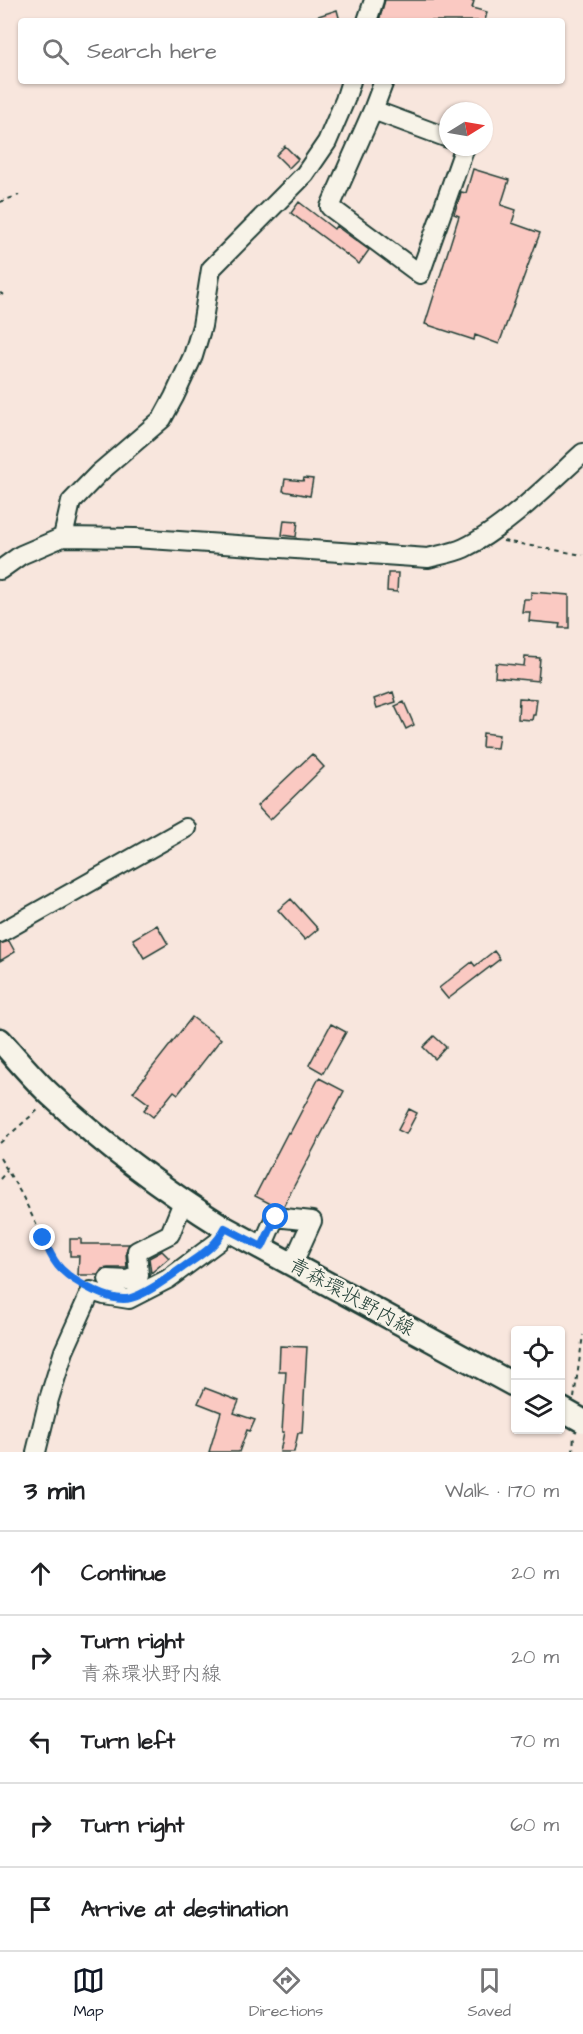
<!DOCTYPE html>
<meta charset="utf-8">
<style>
body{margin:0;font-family:"Architects Daughter","Klee One",sans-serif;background:#f6f6f6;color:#202124}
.controls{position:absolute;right:18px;bottom:18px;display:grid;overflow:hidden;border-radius:6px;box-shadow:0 2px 4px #0004}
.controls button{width:54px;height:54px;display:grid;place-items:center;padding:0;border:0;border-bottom:2px solid #e0e0e0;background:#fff;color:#202124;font:30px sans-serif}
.compass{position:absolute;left:439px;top:102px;width:54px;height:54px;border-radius:50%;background:#fff;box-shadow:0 2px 4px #0004;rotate:79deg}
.stop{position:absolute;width:18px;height:18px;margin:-14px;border:4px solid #1a73e8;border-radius:50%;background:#fff}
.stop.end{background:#1a73e8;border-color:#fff;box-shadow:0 2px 6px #0008}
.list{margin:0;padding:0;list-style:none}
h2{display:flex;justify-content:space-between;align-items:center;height:78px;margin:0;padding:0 24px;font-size:26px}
h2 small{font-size:20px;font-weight:400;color:#757577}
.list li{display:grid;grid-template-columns:39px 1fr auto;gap:18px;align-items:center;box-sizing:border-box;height:84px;padding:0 24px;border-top:2px solid #e0e0e0}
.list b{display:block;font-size:22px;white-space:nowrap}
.list p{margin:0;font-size:20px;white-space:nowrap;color:#757577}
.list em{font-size:20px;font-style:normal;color:#757577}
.icon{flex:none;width:33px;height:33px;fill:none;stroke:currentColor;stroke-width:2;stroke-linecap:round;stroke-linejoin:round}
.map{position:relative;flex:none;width:583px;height:1452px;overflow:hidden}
.search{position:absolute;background:#fff;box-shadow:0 2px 4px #0004;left:18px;right:18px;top:18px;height:66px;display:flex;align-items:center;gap:15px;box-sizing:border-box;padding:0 21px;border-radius:6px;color:#757577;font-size:22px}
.sheet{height:498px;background:#fff}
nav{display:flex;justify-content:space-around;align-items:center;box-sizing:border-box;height:84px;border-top:2px solid #e0e0e0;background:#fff;font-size:16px;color:#757577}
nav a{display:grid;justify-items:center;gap:3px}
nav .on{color:#111827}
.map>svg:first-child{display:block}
.building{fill:#fac9c2;stroke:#1f3d34;stroke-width:1.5}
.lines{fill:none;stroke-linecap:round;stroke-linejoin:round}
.minor-casing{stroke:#1f3d34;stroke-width:22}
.major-casing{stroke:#1f3d34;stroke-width:27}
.path{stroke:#1f3d34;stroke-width:2;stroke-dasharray:4.5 4.5;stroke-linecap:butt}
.minor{stroke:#f7f3e8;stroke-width:18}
.major{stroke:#f7f3e8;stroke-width:22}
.major-bridge-casing{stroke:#1f3d34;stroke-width:27;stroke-linecap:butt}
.major-bridge{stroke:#f7f3e8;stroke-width:22}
.route{stroke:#1a73e8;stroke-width:8}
.labels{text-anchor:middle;stroke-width:4.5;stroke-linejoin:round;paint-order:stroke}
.street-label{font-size:20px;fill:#1f3d34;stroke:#f7f3e8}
</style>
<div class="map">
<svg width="583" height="1452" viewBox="0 0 583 1452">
<rect width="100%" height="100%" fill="#f8e6dd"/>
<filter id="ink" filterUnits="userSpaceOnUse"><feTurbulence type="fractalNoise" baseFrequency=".0167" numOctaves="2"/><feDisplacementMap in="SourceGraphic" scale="12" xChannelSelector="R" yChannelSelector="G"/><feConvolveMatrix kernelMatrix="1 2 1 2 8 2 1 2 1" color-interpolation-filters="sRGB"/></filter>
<g filter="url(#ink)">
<path class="building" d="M385,0H469L474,1L472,8L487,12L485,21H379Z
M337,10L340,21H309V19Z
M285,146L298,159L289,168L276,155Z
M473,169L509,180L501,205L516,210L512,223L540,233L499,344L475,335L474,340L425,324L459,216L454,214L460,196L461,192L466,193Z
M299,202L334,229L336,226L369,250L359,264L291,213Z
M304,478L313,479L310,496L283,491L285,479L303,481Z
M284,520L298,521L296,537L282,535Z
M388,573H398L397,592L387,591Z
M531,592L569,595V628H559L560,624L529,621L530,612H522L524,599H531Z
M525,657L540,658L538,681L495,677L496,663L524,666Z
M393,692L396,702L377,708L374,699Z
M519,698L537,699L535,715H533L532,720L518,719Z
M404,702L414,725L406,729L395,706Z
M483,733L499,735L497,748L482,747Z
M312,754L324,767L270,820L257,806Z
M291,899L318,929L305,940L278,910Z
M157,925L168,944L144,958L133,939Z
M9,941L15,952L0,961V944Z
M494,951L500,959L448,999L439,988L472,962L475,966Z
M192,1017L221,1039L178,1094L174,1091L153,1117L144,1110L149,1104L133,1092Z
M331,1024L346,1032L323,1073L309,1065Z
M434,1036L446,1047L435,1059L423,1047Z
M319,1078L344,1091L283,1207L275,1206L255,1196L288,1132L290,1133Z
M409,1109L417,1113L406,1134L398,1130Z
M70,1239H81V1244H129L126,1252L127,1268H108L102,1269L98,1275H78L79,1256H70Z
M162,1251L169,1258L151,1273L149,1258Z
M280,1346L307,1347L302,1433H298L294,1452H280L284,1432H282L286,1371H279Z
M205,1388L239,1401L234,1413L255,1420L250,1431L247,1430L239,1452H209L221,1412L198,1403Z"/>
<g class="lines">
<defs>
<path id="minor" d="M367,21L374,0
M384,81L373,110L330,207L420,274L465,147
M373,110L448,138
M63,537L71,502L99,473L162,419L174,397L193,356L202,326L211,269L305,174L327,142L345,100L351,81
M0,570L21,555L63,537L135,538L428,558C440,555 453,553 464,548C504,529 550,483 583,453
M0,933L186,828
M262,1247L275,1217L312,1221L293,1263
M108,1279L128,1280L139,1275L137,1251L170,1234L183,1202
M36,1452L49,1399L64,1351L91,1291L104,1295L129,1299L168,1279L219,1241L225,1228"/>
<path id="major" d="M0,1040C17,1059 34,1080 53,1097C106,1147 164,1190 225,1228L516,1386"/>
</defs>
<use href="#minor" class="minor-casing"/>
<use href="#major" class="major-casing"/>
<path class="path" d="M0,202L19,195
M0,293L6,296
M503,541L583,555
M0,1143L39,1109
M0,1158L22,1195L51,1255L61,1269L80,1283
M0,1179L7,1171
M574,1398L583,1335
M573,1452L574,1434"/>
<use href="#minor" class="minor"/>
<use href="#major" class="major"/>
<defs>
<path id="major-bridge" d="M560,1408L583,1421"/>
</defs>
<use href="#major-bridge" class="major-bridge-casing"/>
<use href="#major-bridge" class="major-bridge"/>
</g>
</g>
<g class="lines" filter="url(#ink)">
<path class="route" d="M43,1238C48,1248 52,1261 61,1269C74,1282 112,1304 131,1298C148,1293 168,1278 182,1268C200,1255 215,1248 225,1228L262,1247L276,1217"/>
</g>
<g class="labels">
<g class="street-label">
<text transform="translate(352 1296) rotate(29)" y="7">青森環状野内線</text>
</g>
</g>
</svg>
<div class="controls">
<button><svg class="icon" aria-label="locate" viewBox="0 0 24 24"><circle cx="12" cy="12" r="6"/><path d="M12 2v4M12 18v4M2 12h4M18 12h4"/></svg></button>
<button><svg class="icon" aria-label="layers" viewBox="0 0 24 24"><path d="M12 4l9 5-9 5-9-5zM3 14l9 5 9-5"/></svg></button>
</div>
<svg class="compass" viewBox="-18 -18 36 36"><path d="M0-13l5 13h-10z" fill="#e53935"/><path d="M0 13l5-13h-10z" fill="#757577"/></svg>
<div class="stop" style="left:276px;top:1217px"></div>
<div class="stop end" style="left:43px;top:1238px"></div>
<div class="search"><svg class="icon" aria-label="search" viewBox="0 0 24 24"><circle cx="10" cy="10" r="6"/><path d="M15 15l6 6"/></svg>Search here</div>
</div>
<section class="sheet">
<h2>3 min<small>Walk · 170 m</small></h2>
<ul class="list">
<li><svg class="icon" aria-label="ahead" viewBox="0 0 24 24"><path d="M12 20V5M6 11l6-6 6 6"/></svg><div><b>Continue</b></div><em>20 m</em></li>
<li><svg class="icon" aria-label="right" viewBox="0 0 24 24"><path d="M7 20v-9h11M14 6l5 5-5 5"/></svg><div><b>Turn right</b><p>青森環状野内線</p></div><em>20 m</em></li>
<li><svg class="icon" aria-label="left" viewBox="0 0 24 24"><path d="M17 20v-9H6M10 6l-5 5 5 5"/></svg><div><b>Turn left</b></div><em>70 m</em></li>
<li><svg class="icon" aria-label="right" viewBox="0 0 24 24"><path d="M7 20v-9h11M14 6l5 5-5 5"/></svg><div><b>Turn right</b></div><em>60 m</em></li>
<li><svg class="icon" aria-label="arrive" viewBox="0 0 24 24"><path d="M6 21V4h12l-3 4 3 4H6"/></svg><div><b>Arrive at destination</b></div></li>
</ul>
</section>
<nav>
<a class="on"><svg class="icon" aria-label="map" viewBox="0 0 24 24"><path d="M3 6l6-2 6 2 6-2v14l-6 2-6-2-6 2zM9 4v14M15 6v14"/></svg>Map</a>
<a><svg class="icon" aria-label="directions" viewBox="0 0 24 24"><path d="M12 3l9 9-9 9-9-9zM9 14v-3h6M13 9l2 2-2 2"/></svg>Directions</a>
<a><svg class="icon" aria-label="saved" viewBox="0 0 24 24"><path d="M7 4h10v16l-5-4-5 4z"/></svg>Saved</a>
</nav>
